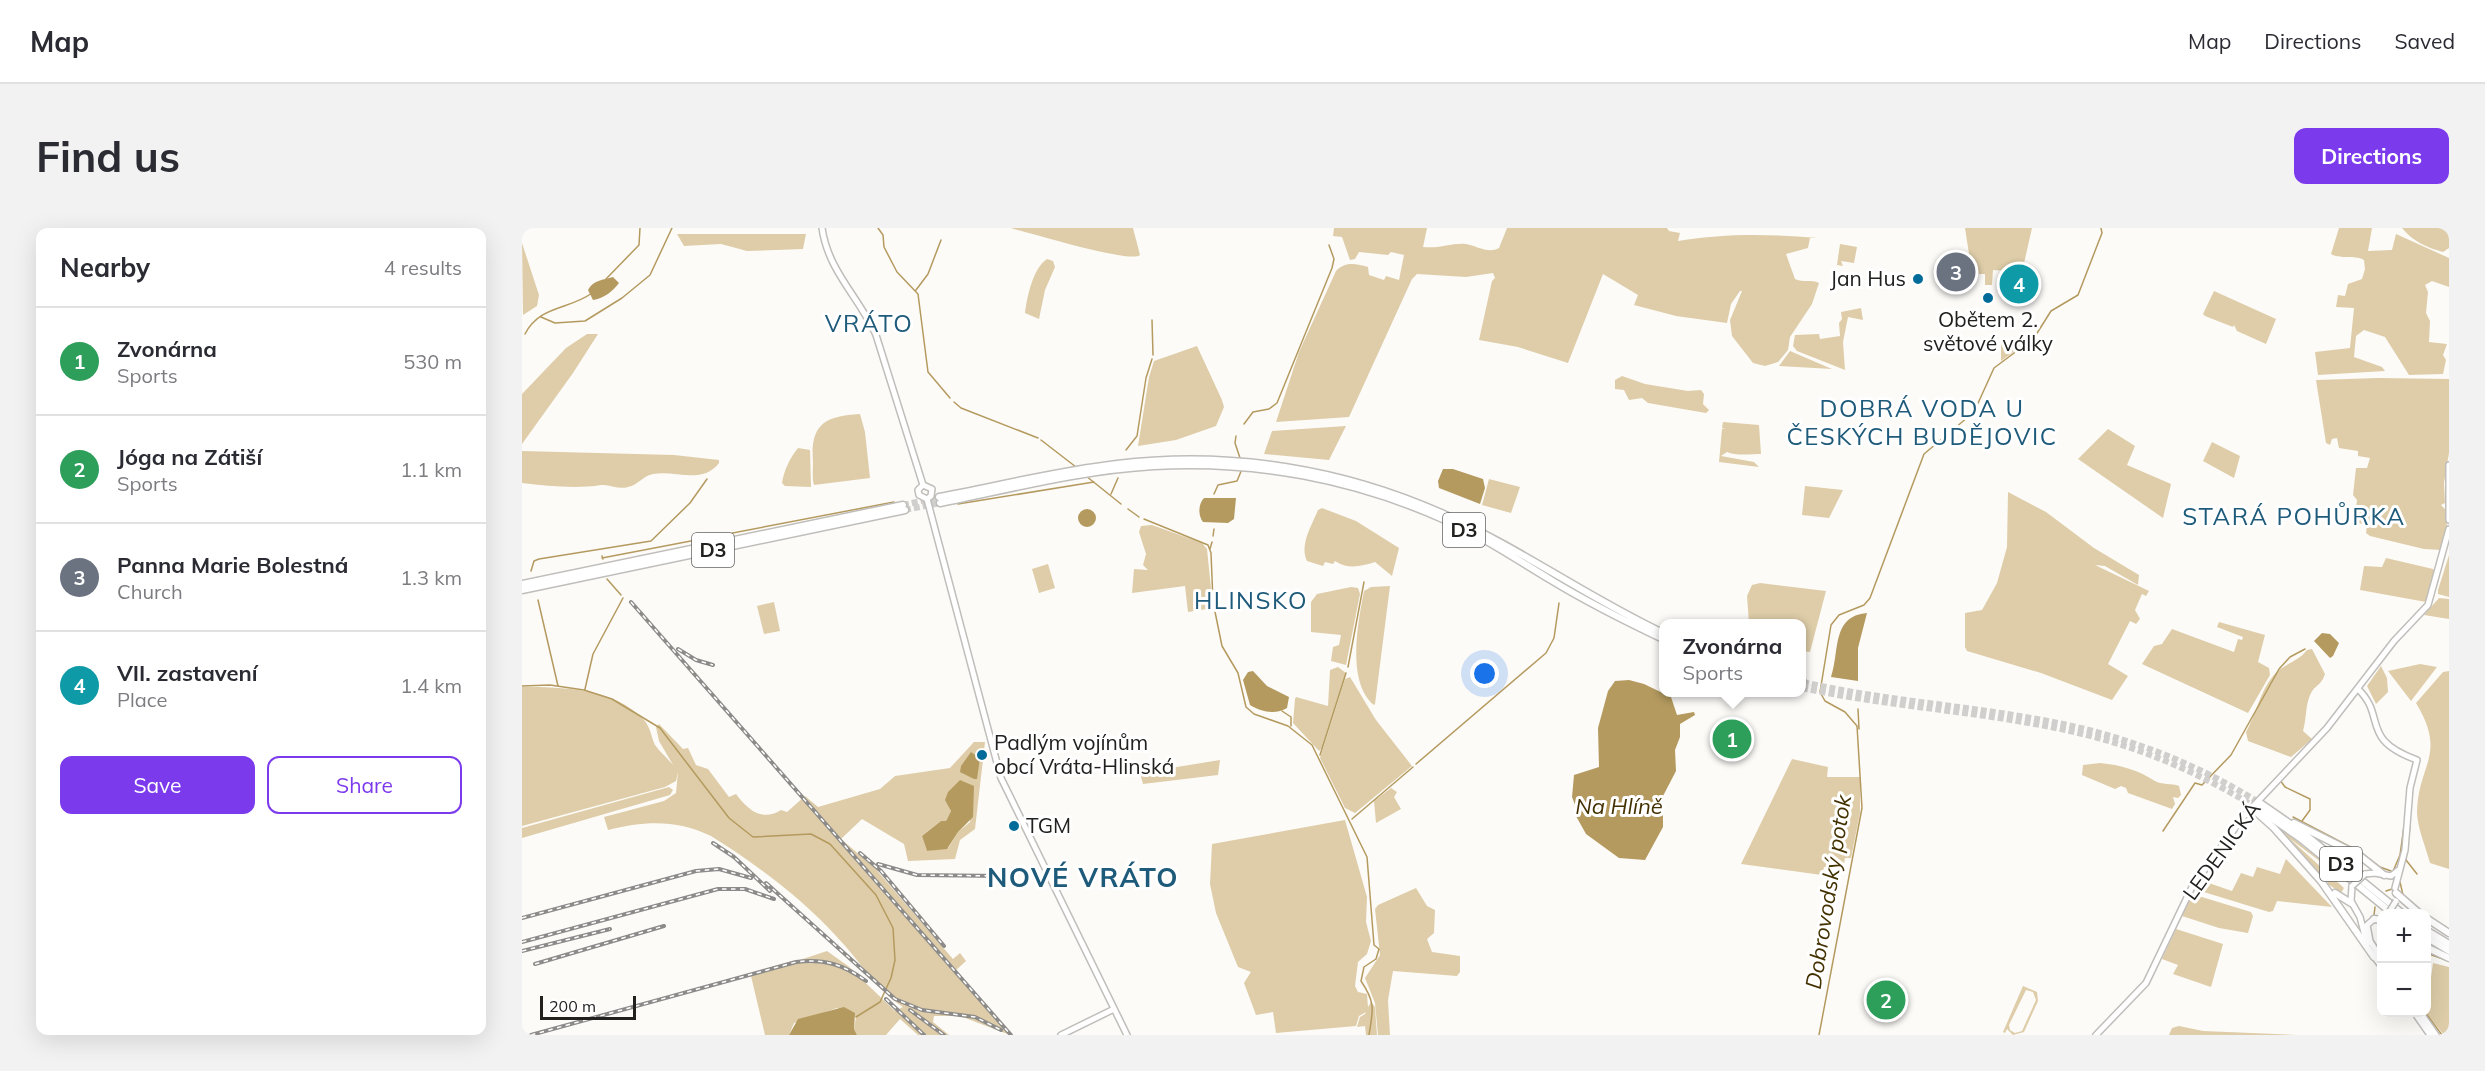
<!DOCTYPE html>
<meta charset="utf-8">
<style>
body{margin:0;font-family:Mulish,sans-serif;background:#f2f2f3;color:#2b2b33}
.controls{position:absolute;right:18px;bottom:18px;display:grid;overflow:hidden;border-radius:12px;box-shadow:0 6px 24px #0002}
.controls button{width:54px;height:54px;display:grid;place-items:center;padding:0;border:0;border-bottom:2px solid #e1e1e2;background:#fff;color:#2b2b33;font:30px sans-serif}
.scale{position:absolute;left:18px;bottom:15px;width:96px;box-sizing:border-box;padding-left:6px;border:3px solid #212120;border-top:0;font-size:16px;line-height:21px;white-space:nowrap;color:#212120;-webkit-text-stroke:4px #fff;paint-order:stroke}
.you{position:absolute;left:963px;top:446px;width:21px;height:21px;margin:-15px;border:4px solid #fff;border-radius:50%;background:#1a73e8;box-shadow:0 0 0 9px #1a73e833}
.badge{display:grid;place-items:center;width:39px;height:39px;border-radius:50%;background:#7c3aed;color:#fff;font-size:20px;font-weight:700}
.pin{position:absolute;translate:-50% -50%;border:3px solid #fff;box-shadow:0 2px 6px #0006}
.popup{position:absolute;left:1137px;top:391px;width:147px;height:78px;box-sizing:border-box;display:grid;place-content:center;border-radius:12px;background:#fff;filter:drop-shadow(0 2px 4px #0005);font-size:20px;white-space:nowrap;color:#7c7c81}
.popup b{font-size:22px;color:#2b2b33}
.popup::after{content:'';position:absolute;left:50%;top:100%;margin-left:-12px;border:12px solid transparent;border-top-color:#fff}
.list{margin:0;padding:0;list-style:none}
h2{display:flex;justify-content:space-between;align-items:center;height:78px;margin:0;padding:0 24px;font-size:26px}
h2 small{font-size:20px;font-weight:400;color:#7c7c81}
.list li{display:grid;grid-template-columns:39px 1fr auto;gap:18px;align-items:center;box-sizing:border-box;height:108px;padding:0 24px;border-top:2px solid #e1e1e2}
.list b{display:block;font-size:22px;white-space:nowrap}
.list p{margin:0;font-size:20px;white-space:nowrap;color:#7c7c81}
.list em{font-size:20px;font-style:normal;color:#7c7c81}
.actions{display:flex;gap:12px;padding:18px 24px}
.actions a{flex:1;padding:14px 0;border:2px solid #7c3aed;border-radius:12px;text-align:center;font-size:21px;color:#7c3aed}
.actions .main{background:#7c3aed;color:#fff}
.map{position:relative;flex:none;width:1927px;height:807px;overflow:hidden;border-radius:12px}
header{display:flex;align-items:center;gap:36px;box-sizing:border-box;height:84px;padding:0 30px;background:#fff;border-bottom:2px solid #e1e1e2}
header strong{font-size:28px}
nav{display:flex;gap:33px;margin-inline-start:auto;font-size:21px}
.intro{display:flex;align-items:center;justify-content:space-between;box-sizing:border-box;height:144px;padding:0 36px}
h1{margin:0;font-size:42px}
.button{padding:15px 27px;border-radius:12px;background:#7c3aed;color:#fff;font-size:21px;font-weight:700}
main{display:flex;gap:36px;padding:0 36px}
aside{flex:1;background:#fff;border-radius:12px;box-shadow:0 6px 24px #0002}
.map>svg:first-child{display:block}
.green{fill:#decda8;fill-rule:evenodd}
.water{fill:#b49a5f}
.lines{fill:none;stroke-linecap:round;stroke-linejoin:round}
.stream{stroke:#b49a5f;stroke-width:1.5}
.highway-tunnel{stroke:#d1cfcd;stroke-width:6;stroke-dasharray:6 3;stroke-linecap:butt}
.major-casing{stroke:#c0bebb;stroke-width:8}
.highway-casing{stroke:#c0bebb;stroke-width:9}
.major{stroke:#fff;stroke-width:5}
.highway{stroke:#fff;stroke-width:6}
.rail-casing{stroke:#8c8b89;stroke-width:4}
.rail{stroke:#fff;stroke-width:1.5;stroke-dasharray:4.5;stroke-linecap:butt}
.major-bridge-casing{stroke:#c0bebb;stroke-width:8;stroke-linecap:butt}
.major-bridge{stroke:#fff;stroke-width:5}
.poi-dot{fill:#006b98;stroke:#fff;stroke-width:2}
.labels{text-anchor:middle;stroke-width:6;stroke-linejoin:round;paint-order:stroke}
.shield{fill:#fff;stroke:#646463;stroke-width:1.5}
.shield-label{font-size:20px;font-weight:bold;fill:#212120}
.poi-label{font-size:21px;fill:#212120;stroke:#fff;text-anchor:start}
.street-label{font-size:21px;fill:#212120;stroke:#fff}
.water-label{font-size:22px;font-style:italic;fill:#443100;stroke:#fff}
.quarter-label{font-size:24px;letter-spacing:1.5px;fill:#1e5a7a;stroke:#fff}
.district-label{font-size:27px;font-weight:bold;letter-spacing:1.5px;fill:#1e5a7a;stroke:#fff}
</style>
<header>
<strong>Map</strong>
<nav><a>Map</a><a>Directions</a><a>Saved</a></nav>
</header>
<div class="intro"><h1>Find us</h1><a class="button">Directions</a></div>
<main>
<aside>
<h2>Nearby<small>4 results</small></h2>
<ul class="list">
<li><span class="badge" style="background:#2e9e5b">1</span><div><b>Zvonárna</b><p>Sports</p></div><em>530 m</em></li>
<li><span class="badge" style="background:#2e9e5b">2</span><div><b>Jóga na Zátiší</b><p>Sports</p></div><em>1.1 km</em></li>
<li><span class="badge" style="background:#6b7280">3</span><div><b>Panna Marie Bolestná</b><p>Church</p></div><em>1.3 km</em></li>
<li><span class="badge" style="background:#0f9aa8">4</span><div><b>VII. zastavení</b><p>Place</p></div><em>1.4 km</em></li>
</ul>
<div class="actions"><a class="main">Save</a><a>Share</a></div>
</aside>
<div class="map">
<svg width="1927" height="807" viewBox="0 0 1927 807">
<rect width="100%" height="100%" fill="#fdfbf8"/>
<path class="green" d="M488,0H611L618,27C609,36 506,4 488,0Z
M812,0H905L901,19C917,21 932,14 944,16C955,18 966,26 977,20L985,0H1145L1147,3L1158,5L1156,13C1204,5 1247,6 1296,10H1288L1286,20L1264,26L1273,51C1282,55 1289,51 1297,55L1290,76L1268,109L1266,122L1256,134L1243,138L1231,135L1210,108L1208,92L1220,63H1218L1209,76L1205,95L1154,88L1112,77L1116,67L1081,46L1046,135L996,119L957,112L970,53L973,50L971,45L944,49L895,46L890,51L827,189L754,194L777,124L814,43C824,33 834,36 846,39L847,47L862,52L864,48L877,52L882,27L869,24L866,27L837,24L833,31L828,32L820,9L811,8Z
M1443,0H1510L1500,44L1471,42L1470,57H1463V46H1452L1451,57H1447V26Z
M1817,0H1850L1846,23L1870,22L1874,6L1927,30V59L1910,53L1903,57L1906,64L1904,85L1908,93L1907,114L1925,116L1921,127L1924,132L1921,146L1887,147L1863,109L1842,102L1834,108L1832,129L1860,139L1863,143L1796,147L1793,124L1828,120L1832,80L1814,79L1816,67L1823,68L1826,56L1840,51L1843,41L1842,32C1832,26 1819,32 1809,26Z
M1880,0H1927V20L1921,24C1906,20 1890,13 1880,0Z
M155,6H284L281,21L225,23L199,16L162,18Z
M0,15L17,67L15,78L1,87Z
M1318,16L1335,19L1332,35L1319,33L1321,38L1315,37Z
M525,31L531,33L533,39L523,62L517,91L503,85C505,69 511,40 525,31Z
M1692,63L1754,91L1744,116L1715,103L1712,97L1711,99L1683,88L1681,86Z
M1339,80L1341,92L1326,89L1321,114L1323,142L1275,123L1271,118L1273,107L1297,106L1298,111L1318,108L1317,95L1320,91L1319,84Z
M65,106H76L51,145L0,216V166L44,120Z
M1505,108L1512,109L1479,133V113L1494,114Z
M675,118L700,172L702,179L694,198L654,212L616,218L627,149L632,133Z
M1268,123L1310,141L1257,138Z
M1100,148L1123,156L1166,163L1179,162L1182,166L1181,176L1187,182L1184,185L1126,175L1120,170L1107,172L1102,162L1093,161V152Z
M1856,150L1927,151V225L1922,255L1923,275L1919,277L1924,282L1925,300L1919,322L1902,321L1848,308L1844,305L1845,297L1832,294L1835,272L1831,267L1834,240H1845L1848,230L1836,228V223L1817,220L1815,210L1810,211L1808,217L1804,215L1794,152Z
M338,186L343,204L348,250L292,257C290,251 291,242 291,234C288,197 302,188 338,186Z
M1201,194L1237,197L1239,226C1230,226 1213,228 1205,224L1199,228L1232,234L1237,239L1197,234L1200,201H1203L1200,200Z
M824,198L807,232L742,226L750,203Z
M1586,201L1613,218L1605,237L1649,256L1641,290L1556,231Z
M1690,214L1718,228L1712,250L1681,233Z
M276,220L288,222L289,259L263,258L260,255C262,242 268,230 276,220Z
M0,223L152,227L197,232V235C180,257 154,242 131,246C121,248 116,257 106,259C96,262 88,256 79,257C54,261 26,258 0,255Z
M967,251L998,259L989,285L960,277Z
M1283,258L1321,262L1307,290L1280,287Z
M1486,264L1524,284L1572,320L1617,347L1616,357L1583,338L1573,337L1627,363L1624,368L1620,366L1613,382L1618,391L1614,396L1608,393L1586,436L1606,448L1590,472L1519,445L1445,423L1443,419V385L1460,382L1475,355L1485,319Z
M800,280L834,293L877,320L870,348L853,334C840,338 826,342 813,333L811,336L803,334L801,338L785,333C777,317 790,297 796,282Z
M630,297L680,315L685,321L691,380L666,384L663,358L610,365L612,341L626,342L621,337L624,326L617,304L619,298Z
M1927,327V369L1916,366V362Z
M1864,330L1911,341L1913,344L1904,374L1838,362L1842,338L1860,339Z
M526,336L533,360L517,365L510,341Z
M1238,355L1304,363L1288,424L1279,423V396L1227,395L1225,368L1230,357Z
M868,358L853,476L852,477C824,454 836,394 842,363L849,359Z
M829,359L836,360L838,366L824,437L809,433L811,419L817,417L819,407L789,404V374L795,366Z
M1917,370L1927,371V391L1902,387Z
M252,374L258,403L242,406L235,378Z
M1697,394L1743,407L1736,434L1747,440L1748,447L1726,485L1620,436L1632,418L1640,416L1650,401L1712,424L1716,411L1720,412L1721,409L1695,399Z
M1790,421L1803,446C1799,458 1793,457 1789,465C1783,477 1785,489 1781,503L1790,511L1769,529L1726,513L1724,504C1734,487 1738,463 1751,448C1761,436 1776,434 1785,422Z
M1898,436L1915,439L1889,473L1866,443Z
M1859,438L1865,450L1866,464L1854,476L1845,458Z
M816,439L824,445L800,520L797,523L771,495L773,471L774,469L806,478L808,442Z
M1927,443V641L1908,635C1904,620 1896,601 1895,586C1895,536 1926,528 1894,475L1921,444Z
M828,449L854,492L890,538L833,585L823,580L798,530L823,451Z
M0,459C40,459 93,460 122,492C129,500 129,509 133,517C139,526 149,532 154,542L137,513L134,499L137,496L161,521L166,520L174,537L186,541L207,569L214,566C226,582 240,594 259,582L265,584L283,568L296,579L358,561L373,548L428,540L452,514H463L453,601L438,612L433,631L386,633L382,616L340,591L319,611L352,639L431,731L438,725L444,733L432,744L488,807L438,788H412L411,794L427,807H396L378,791L364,807H335L332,801L334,789L315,780L272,795L267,807H243L229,748L305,723L326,738L373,783L381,779C354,761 337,732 315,709C280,670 234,636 189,608C155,591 122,593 86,602L82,589L142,573L154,565L156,544L154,553L143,559L0,598ZM450,573L448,594L436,604L426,620L405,623L400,608L419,593H424L429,583L427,578Z
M1270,531L1306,539L1305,549H1338V585L1329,630H1323L1321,642L1302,639L1300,647L1219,636Z
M698,532L696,547L621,556L618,545Z
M1578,535C1599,537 1616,542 1633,553C1639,557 1650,555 1657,558L1659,567L1656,570L1651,569L1653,576L1650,581L1606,565L1604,560L1599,558L1593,561L1560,547L1561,537Z
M147,559L151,562L148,567L0,610V600Z
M869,560L875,564L872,569L879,581L854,595L852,573Z
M823,592L845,669L844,694L849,713L845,726L836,734L833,758L836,764L845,766L846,779L849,774L853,779L855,807H844L843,798L835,799L838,789L843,786L844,784L837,788L834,798L754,805L751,784L734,787L722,755L729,744L716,739L694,685L688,656L690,616Z
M1752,595L1827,655L1767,610L1822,660L1819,665L1806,656V652L1803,654Z
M1764,631L1810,679L1755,673L1751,683L1747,684L1672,661L1681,653L1710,663L1719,645L1731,649L1735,639L1758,646Z
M894,660L905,678L913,682L912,705L905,711L910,724L938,728V744L935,748L871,743L866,772L868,807H856L853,775L843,750L858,727L853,681L856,677Z
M1670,666L1729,684L1731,688L1726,705L1697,700L1660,688Z
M1654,701L1701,716L1689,759L1651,746L1656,737L1640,731Z
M1911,735L1927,739V807H1922L1904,785Z
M1501,758L1515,764L1516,773L1502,804L1491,807L1485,801L1483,805L1481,804ZM1504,762L1511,764L1514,772L1500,803L1493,805L1488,802L1487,797Z
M1657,798L1681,803L1775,807H1647L1650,800Z"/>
<path class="water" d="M91,49L97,55C91,63 81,71 71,72L66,62C71,52 81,52 91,49Z
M921,241H931L961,251L963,260L958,276L917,260L916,253Z
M682,270H714L712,291L706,295L681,294C676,288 676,276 682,270Z
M556 290a9 9 0 1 1 18 0a9 9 0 1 1-18 0Z
M1345,385L1336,420V453L1309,449C1318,424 1309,388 1345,385Z
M1800,405L1808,406L1817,415L1811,428L1808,430L1792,413Z
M731,443L745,458L767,469L765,480C754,487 739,484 728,477L721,452L726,444Z
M1107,452L1122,456L1149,469L1155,487L1172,484L1173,487L1158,496V509L1153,522L1154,543L1141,568V599L1123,632L1097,630L1064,606L1054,588L1055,582L1050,569L1052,547L1077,539L1076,500L1086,463L1093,453Z
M449,524L458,530L455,551H452L438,544L439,538Z
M438,552L452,558L451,589L436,604L425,621L405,623L400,608L419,593H424L429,583L423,572L426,564Z
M322,779L333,785L332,801L335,807H267L276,791Z"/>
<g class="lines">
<path class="stream" d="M356,0L361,7L362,19L375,44L396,66L406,144L428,170
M84,51L117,17L118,0
M394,62L406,46L419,12
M19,89L33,95L63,93L100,70L128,47L150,0
M630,92L631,127
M3,106C18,77 47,82 70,65
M432,174L439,180L516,210
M722,196L731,184L747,181L755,175L810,40L812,31L807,17
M714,208L713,215L719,233
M519,212L554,239
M604,222L615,208L624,150L630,131
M564,248L599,276
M589,266L596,250
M692,266L696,257L715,253L720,241
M436,276L572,254
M606,281L617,289
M622,291L686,317L689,325L691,374L700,418L716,445L724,479L732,486L766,498L790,517L845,629L852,717L857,721L854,731L842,739L839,753C854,775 851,782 847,807
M691,308L692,301
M688,321L690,314
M80,328L81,331
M80,330L372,274
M9,343L12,333L17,331L129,313L168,275L185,251
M85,351L99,367
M16,372L36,458
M826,439L842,354
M0,458L28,457L62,462L90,471L138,500L207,590L231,609L289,606L308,616L354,667L371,700L373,732L369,750L358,774L334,789
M63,461L71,426L101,370
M1336,481L1337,501
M760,483L769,489V498
M798,527L824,445
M894,536L1024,425L1032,410L1037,375
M1758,552L1763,559L1788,571V582L1780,593
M1771,589L1840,625L1858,639L1869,643
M830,591L891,539
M1888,598L1884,632L1895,646
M1641,603L1673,555L1680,557L1709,527L1757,441L1768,429L1783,421
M1872,641L1878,627L1882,598
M1878,654L1881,667
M1864,663L1870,661
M1885,670L1903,686
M1852,687L1853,679
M1910,691L1924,699
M1904,725L1927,733
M1903,784L1920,807
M1297,807L1340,580L1335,498L1323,484L1303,473L1298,464L1309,397L1317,387L1342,377L1348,370L1402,226L1452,184L1472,140L1512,110L1529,83L1556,67L1580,5L1579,0"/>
<path class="highway-tunnel" d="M381,277L417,269
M383,282L418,275
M1281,454C1368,474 1458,478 1546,497C1614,512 1679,538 1738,575
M1280,460C1376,481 1477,484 1572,509C1630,524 1684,549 1735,580"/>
<defs>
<path id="major" d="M300,0C306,43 337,69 354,107L401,257
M1927,237V292
M401,257L410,261L409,268L405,271
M401,257L396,262L397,267L405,271
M405,271L479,550L605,807
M1836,461C1865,489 1837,511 1895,532L1888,560L1883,622L1873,660
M1843,646L1853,645L1869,648L1878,641
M1830,658L1829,673L1838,689L1845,716
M1852,691L1845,697L1848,713L1860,732
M1851,727L1860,739
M1892,784L1908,807
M1898,784L1914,807
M539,807L592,781
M1574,807L1624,755L1670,659L1722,588L1805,500L1872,413L1906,377L1927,301"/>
<path id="highway" d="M417,269C476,258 535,243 595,236C708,222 823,241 926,288C1000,322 1067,370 1141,405
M418,275C488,261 560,242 632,238C732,232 832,251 923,292C960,308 994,331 1029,352C1065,374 1103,393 1141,411
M0,356L381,277
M0,362L383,282
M1279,453L1281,454
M1279,459L1280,460
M1738,575L1780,604L1881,686
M1735,580L1778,610L1871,686
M1733,583L1752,600L1799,653L1852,729
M1772,595L1838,628L1862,647
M1813,665L1829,675
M1874,665L1898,686
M1904,690L1927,705
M1852,691L1860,692
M1904,702L1927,716
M1904,709L1927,723
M1860,716V727
M1904,719L1927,730"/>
</defs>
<use href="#major" class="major-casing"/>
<use href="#highway" class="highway-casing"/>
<use href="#major" class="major"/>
<use href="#highway" class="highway"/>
<defs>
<path id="rail" d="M109,374L489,807
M156,421L174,432L191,437
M191,615L212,629L248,663
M338,625L359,643L422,718
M356,636L395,647L480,648
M244,655L373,771L400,782L453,789L479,802
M0,690L174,643L197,641L229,650
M0,714L196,661H223L252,671
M0,723L88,701
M13,736L142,698
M364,771L402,807
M388,782L422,807
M9,807L274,734C302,730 322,737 344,753"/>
</defs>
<use href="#rail" class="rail-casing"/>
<use href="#rail" class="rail"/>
<defs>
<path id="major-bridge" d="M1830,658L1843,646
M1866,686L1874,673"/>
</defs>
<use href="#major-bridge" class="major-bridge-casing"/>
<use href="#major-bridge" class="major-bridge"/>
</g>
<g class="poi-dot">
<circle cx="1396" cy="51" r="6"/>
<circle cx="1466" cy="70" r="6"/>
<circle cx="460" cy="527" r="6"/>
<circle cx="492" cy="598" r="6"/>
</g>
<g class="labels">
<g class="shield">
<rect x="921" y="285" width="42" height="34" rx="4.5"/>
<rect x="170" y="305" width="42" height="34" rx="4.5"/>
<rect x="1798" y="619" width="42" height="34" rx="4.5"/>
</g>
<g class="shield-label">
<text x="942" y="309">D3</text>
<text x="191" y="329">D3</text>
<text x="1819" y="643">D3</text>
</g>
<g class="poi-label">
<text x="1384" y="58" text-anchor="end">Jan Hus</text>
<text x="1466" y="99" text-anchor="middle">Obětem 2.<tspan x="1466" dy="24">světové války</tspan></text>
<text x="472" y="522">Padlým vojínům<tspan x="472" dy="24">obcí Vráta-Hlinská</tspan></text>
<text x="504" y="605">TGM</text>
</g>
<g class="street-label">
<text transform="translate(1700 623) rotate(-54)" y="7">LEDENICKÁ</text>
</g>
<g class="water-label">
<text x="1097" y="586">Na Hlíně</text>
<text transform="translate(1306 664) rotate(-81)" y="8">Dobrovodský potok</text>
</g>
<g class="quarter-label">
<text x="347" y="104">VRÁTO</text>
<text x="1400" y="189">DOBRÁ VODA U<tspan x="1400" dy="28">ČESKÝCH BUDĚJOVIC</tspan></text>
<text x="1772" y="297">STARÁ POHŮRKA</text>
<text x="729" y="381">HLINSKO</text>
</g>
<g class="district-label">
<text x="561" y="659">NOVÉ VRÁTO</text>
</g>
</g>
</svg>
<div class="controls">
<button>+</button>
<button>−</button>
</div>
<div class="scale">200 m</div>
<div class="you"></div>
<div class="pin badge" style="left:1210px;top:511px;background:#2e9e5b">1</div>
<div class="popup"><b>Zvonárna</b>Sports</div>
<div class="pin badge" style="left:1364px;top:772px;background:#2e9e5b">2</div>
<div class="pin badge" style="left:1434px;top:44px;background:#6b7280">3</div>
<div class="pin badge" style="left:1497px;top:56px;background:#0f9aa8">4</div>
</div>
</main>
